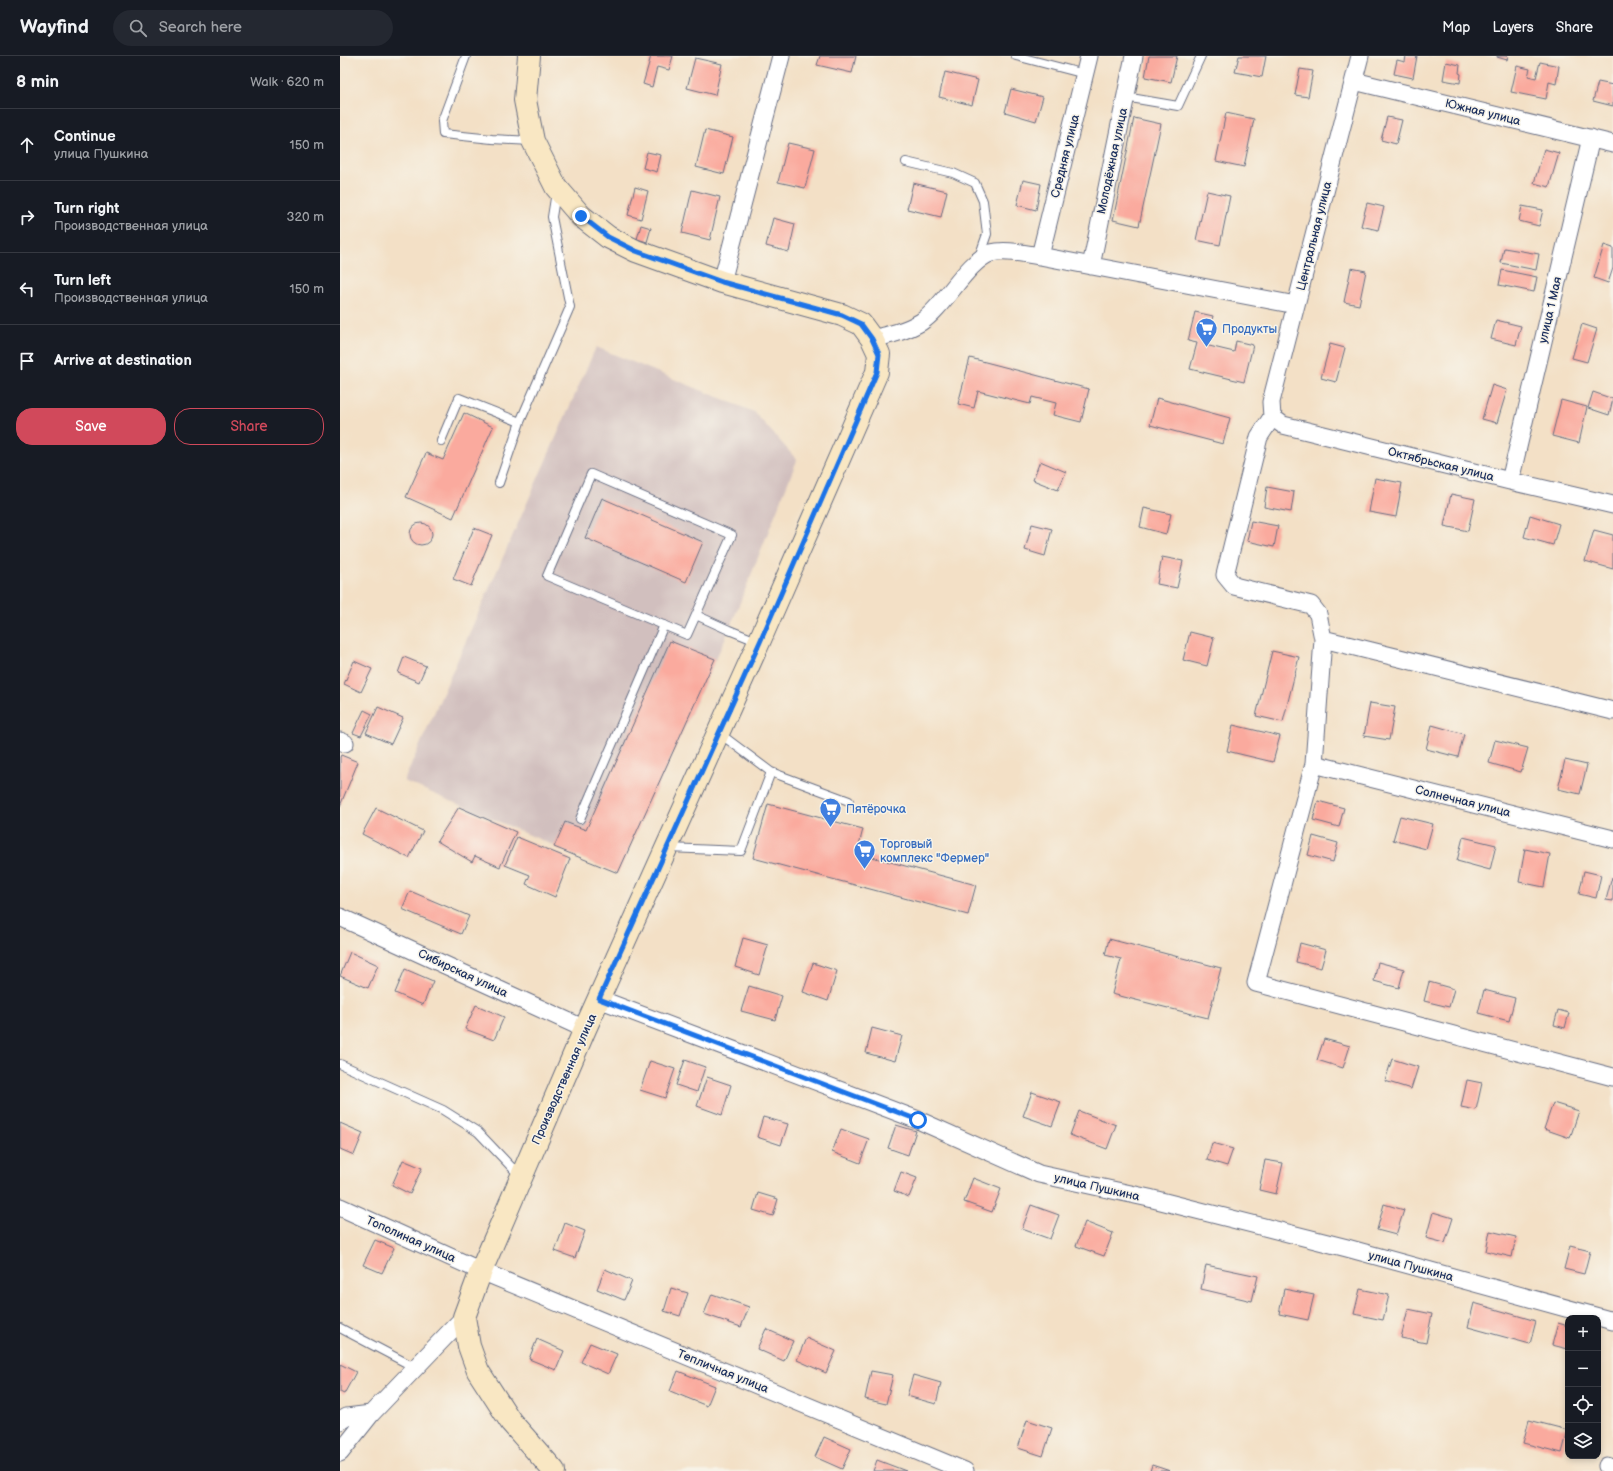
<!DOCTYPE html>
<meta charset="utf-8">
<style>
body{margin:0;font-family:"Balsamiq Sans",sans-serif;background:#242831;color:#f1f3f6}
.controls{position:absolute;right:12px;bottom:12px;display:grid;overflow:hidden;border-radius:8px;box-shadow:0 2px 6px #0003}
.controls button{width:36px;height:36px;display:grid;place-items:center;padding:0;border:0;border-bottom:1px solid #363941;background:#171b24;color:#f1f3f6;font:20px sans-serif}
.stop{position:absolute;width:12px;height:12px;margin:-9px;border:3px solid #1a73e8;border-radius:50%;background:#fff}
.stop.end{background:#1a73e8;border-color:#fff;box-shadow:0 1px 4px #0008}
.list{margin:0;padding:0;list-style:none}
h2{display:flex;justify-content:space-between;align-items:center;height:52px;margin:0;padding:0 16px;font-size:17px}
h2 small{font-size:13px;font-weight:400;color:#9ea1a6}
.list li{display:grid;grid-template-columns:26px 1fr auto;gap:12px;align-items:center;box-sizing:border-box;height:72px;padding:0 16px;border-top:1px solid #363941}
.list b{display:block;font-size:15px;white-space:nowrap}
.list p{margin:0;font-size:13px;white-space:nowrap;color:#9ea1a6}
.list em{font-size:13px;font-style:normal;color:#9ea1a6}
.actions{display:flex;gap:8px;padding:12px 16px}
.actions a{flex:1;padding:9px 0;border:1px solid #d1495b;border-radius:16px;text-align:center;font-size:14px;color:#d1495b}
.actions .main{background:#d1495b;color:#fff}
.icon{flex:none;width:22px;height:22px;fill:none;stroke:currentColor;stroke-width:2;stroke-linecap:round;stroke-linejoin:round}
.map{position:relative;flex:none;width:1273px;height:1415px;overflow:hidden}
header{display:flex;align-items:center;gap:24px;box-sizing:border-box;height:56px;padding:0 20px;background:#171b24;border-bottom:1px solid #363941}
header strong{font-size:19px}
nav{display:flex;gap:22px;margin-inline-start:auto;font-size:14px}
.search{width:280px;height:36px;background:#242831;display:flex;align-items:center;gap:10px;box-sizing:border-box;padding:0 14px;border-radius:22px;color:#9ea1a6;font-size:15px}
main{display:flex}
aside{flex:1;background:#171b24}
.map>svg:first-child{display:block}
.industrial{fill:#d1bfbe}
.building{fill:#faaa9e}
.lines{fill:none;stroke-linecap:round;stroke-linejoin:round}
.lane-casing{stroke:#676d82;stroke-width:10}
.street-casing{stroke:#676d82;stroke-width:19}
.secondary-casing{stroke:#676d82;stroke-width:24}
.lane{stroke:#fff;stroke-width:8}
.street{stroke:#fff;stroke-width:17}
.secondary{stroke:#f9e7c3;stroke-width:22}
.route{stroke:#1a73e8;stroke-width:5}
.labels{text-anchor:middle;stroke-width:3;stroke-linejoin:round;paint-order:stroke}
.street-label{font-size:12px;fill:#1b2f5e;stroke:#f7f3e8}
.shop-label{font-size:12px;fill:#366cbe;stroke:#f7f3e8;text-anchor:start}
</style>
<header>
<strong>Wayfind</strong>
<div class="search"><svg class="icon" aria-label="search" viewBox="0 0 24 24"><circle cx="10" cy="10" r="6"/><path d="M15 15l6 6"/></svg>Search here</div>
<nav><a>Map</a><a>Layers</a><a>Share</a></nav>
</header>
<main>
<aside>
<h2>8 min<small>Walk · 620 m</small></h2>
<ul class="list">
<li><svg class="icon" aria-label="ahead" viewBox="0 0 24 24"><path d="M12 20V5M6 11l6-6 6 6"/></svg><div><b>Continue</b><p>улица Пушкина</p></div><em>150 m</em></li>
<li><svg class="icon" aria-label="right" viewBox="0 0 24 24"><path d="M7 20v-9h11M14 6l5 5-5 5"/></svg><div><b>Turn right</b><p>Производственная улица</p></div><em>320 m</em></li>
<li><svg class="icon" aria-label="left" viewBox="0 0 24 24"><path d="M17 20v-9H6M10 6l-5 5 5 5"/></svg><div><b>Turn left</b><p>Производственная улица</p></div><em>150 m</em></li>
<li><svg class="icon" aria-label="arrive" viewBox="0 0 24 24"><path d="M6 21V4h12l-3 4 3 4H6"/></svg><div><b>Arrive at destination</b></div></li>
</ul>
<div class="actions"><a class="main">Save</a><a>Share</a></div>
</aside>
<div class="map">
<svg width="1273" height="1415" viewBox="0 0 1273 1415">
<rect width="100%" height="100%" fill="#f7f3e8"/>
<filter id="ink" filterUnits="userSpaceOnUse"><feTurbulence type="fractalNoise" baseFrequency=".025" numOctaves="2"/><feDisplacementMap in="SourceGraphic" scale="8" xChannelSelector="R" yChannelSelector="G"/><feConvolveMatrix kernelMatrix="1 2 1 2 8 2 1 2 1" color-interpolation-filters="sRGB"/></filter>
<filter id="wash" filterUnits="userSpaceOnUse"><feTurbulence type="fractalNoise" baseFrequency=".012" numOctaves="4" result="noise"/><feDisplacementMap in="SourceGraphic" scale="16" xChannelSelector="R" yChannelSelector="G"/><feGaussianBlur stdDeviation="0.9" result="paint"/><feColorMatrix in="noise" values="0 0 0 0 0 0 0 0 0 0 0 0 0 0 0 0 0 1.4 0 .05"/><feComposite in="paint" operator="in"/></filter>
<g filter="url(#wash)">
<rect width="100%" height="100%" fill="#f3e0c6"/>
<path class="industrial" d="M256,291L414,356L457,404L389,574L278,817L64,725Z"/>
<g id="blocks">
<path class="building" d="M311,0H333L329,14L317,11L312,31L303,28Z
M480,0H516L512,17L477,9Z
M809,0H837L831,26L805,21Z
M899,0H926L922,21L895,16Z
M1066,0H1077L1073,22L1054,18L1057,4L1065,6Z
M1157,0H1168L1167,4L1157,1Z
M355,2L382,8L375,39L347,32Z
M1106,6L1120,9L1119,17L1121,18L1120,27L1103,24Z
M1200,6L1219,10L1216,28L1209,26L1206,43L1171,36L1177,10L1190,13L1188,20L1196,22Z
M960,13L973,15L968,41L955,39Z
M605,16L638,24L632,49L599,41Z
M1258,26L1273,29V50L1253,45Z
M671,33L703,41L696,65L665,56Z
M886,57L914,63L904,111L876,105Z
M1047,61L1062,64L1056,88L1041,84Z
M794,62L821,68L799,170L773,164Z
M365,74L393,81L384,118L356,111Z
M448,87L475,93L465,132L438,126Z
M1204,93L1219,97L1209,131L1194,127Z
M307,96L321,99L317,116L303,112Z
M683,124L701,128L696,154L677,149Z
M573,127L607,135L601,161L567,153Z
M295,131L308,135L301,163L288,159Z
M352,134L380,141L370,184L342,177Z
M867,135L890,140L880,189L856,184Z
M1027,147L1044,151L1038,174L1021,170Z
M1182,150L1203,154L1199,170L1179,165Z
M433,162L455,168L449,196L426,190Z
M301,169L311,172L307,186L297,183Z
M1264,189L1273,192V212L1268,227L1254,222Z
M1164,192L1199,198L1196,214L1161,207Z
M1011,212L1026,215L1019,249L1004,246Z
M1162,214L1197,221L1194,236L1159,229Z
M855,256L873,260L865,289L894,296L896,285L913,289L904,326L850,313L857,287L848,285Z
M1156,264L1181,270L1176,289L1151,283Z
M1242,268L1257,273L1247,306L1232,302Z
M990,288L1005,292L996,326L981,322Z
M630,302L749,333L741,366L713,359L716,347L692,341L690,348L638,335L634,352L618,348Z
M1152,329L1167,334L1157,367L1142,363Z
M1253,336L1273,343L1269,359L1248,352Z
M817,342L890,362L883,388L810,369Z
M1221,344L1247,351L1239,387L1212,380Z
M124,357L153,371L113,462L66,441L86,397L103,404Z
M700,405L726,416L718,434L693,424Z
M1035,422L1062,427L1056,461L1029,456Z
M927,431L954,436L951,456L924,451Z
M1111,438L1135,443L1128,475L1104,470Z
M262,442L363,486L346,526L245,482Z
M804,452L831,458L826,478L800,471Z
M1190,459L1219,468L1213,489L1184,481Z
M911,465L938,470L934,491L907,485Z
M70 478a11 11 0 1 1 22 0a11 11 0 1 1-22 0Z
M692,468L712,473L705,500L685,494Z
M134,472L152,479L131,530L113,523Z
M1254,474L1273,479V513L1245,505Z
M822,501L843,505L837,532L817,528Z
M850,576L874,582L867,610L843,604Z
M330,585L375,603L278,817L214,791L225,766L246,774Z
M932,595L959,601L943,666L916,660Z
M64,601L86,610L79,626L58,617Z
M14,605L32,613L21,636L4,628Z
M1030,647L1055,651L1049,684L1024,680Z
M38,651L63,662L51,688L26,677Z
M24,654L32,658L21,680L13,677Z
M893,669L940,680L933,706L887,695Z
M1092,669L1124,678L1118,701L1086,693Z
M1155,684L1188,692L1181,716L1149,707Z
M1,699L18,706L0,750V701Z
M1225,704L1247,709L1240,738L1218,733Z
M978,745L1004,752L999,771L973,764Z
M428,748L523,773L517,797L636,829L628,859L413,802Z
M119,751L176,776L160,811L135,800L132,806L97,785Z
M36,752L83,775L69,802L22,778Z
M1060,760L1093,768L1086,793L1053,784Z
M973,780L998,787L993,806L968,799Z
M177,781L230,803L215,841L186,828L190,819L165,809Z
M1123,781L1156,789L1150,814L1117,805Z
M1185,793L1210,798L1204,831L1179,826Z
M1244,815L1261,819L1256,842L1239,838Z
M1272,821L1273,822V845L1266,844Z
M70,835L129,860L121,878L62,853Z
M403,882L428,889L419,919L395,911Z
M769,883L881,912L868,962L772,938L781,903L765,899Z
M960,887L986,894L981,912L956,906Z
M10,896L38,909L28,932L0,920Z
M1038,906L1064,913L1059,932L1034,925Z
M473,907L497,915L488,945L463,936Z
M65,913L93,925L83,949L55,937Z
M1089,926L1114,933L1109,951L1084,945Z
M409,930L442,940L435,964L401,955Z
M1144,934L1175,942L1169,965L1138,957Z
M136,949L164,961L154,984L125,973Z
M1218,954L1229,957L1225,972L1214,969Z
M532,972L562,980L555,1005L526,997Z
M984,983L1010,990L1003,1012L977,1004Z
M1052,1003L1078,1011L1071,1033L1045,1025Z
M345,1004L365,1011L357,1036L336,1029Z
M310,1005L335,1013L325,1042L300,1034Z
M367,1021L391,1029L382,1059L357,1050Z
M1127,1024L1142,1027L1136,1054L1121,1051Z
M692,1036L721,1046L712,1070L683,1060Z
M1213,1047L1239,1055L1230,1082L1204,1073Z
M739,1055L776,1069L767,1093L730,1079Z
M423,1061L448,1068L441,1089L417,1081Z
M0,1067L23,1077L14,1099L0,1093Z
M556,1069L576,1075L568,1099L548,1092Z
M501,1073L529,1083L520,1107L492,1096Z
M872,1087L893,1093L887,1110L867,1104Z
M63,1104L82,1112L70,1138L52,1129Z
M925,1104L943,1107L936,1138L919,1134Z
M561,1116L577,1122L569,1141L554,1135Z
M633,1122L661,1133L652,1156L624,1146Z
M418,1137L438,1143L433,1160L413,1154Z
M1044,1148L1064,1154L1056,1179L1037,1174Z
M691,1149L719,1159L710,1183L682,1173Z
M1093,1156L1113,1162L1105,1187L1086,1182Z
M745,1166L773,1177L764,1200L736,1190Z
M225,1167L245,1175L235,1202L215,1195Z
M1150,1175L1176,1181L1172,1201L1146,1195Z
M35,1184L54,1192L42,1217L23,1209Z
M1230,1190L1250,1195L1244,1218L1224,1213Z
M866,1209L918,1220L912,1245L861,1233Z
M265,1213L292,1225L284,1244L257,1233Z
M331,1232L348,1237L340,1260L324,1255Z
M944,1233L974,1239L968,1264L939,1258Z
M1020,1233L1049,1239L1043,1264L1014,1258Z
M372,1238L409,1251L401,1271L364,1258Z
M1134,1247L1196,1265L1190,1288L1128,1271Z
M1068,1253L1092,1258L1086,1287L1061,1282Z
M1218,1267L1228,1270V1293L1212,1289Z
M426,1273L453,1285L444,1305L417,1293Z
M466,1282L496,1295L486,1317L457,1304Z
M197,1283L224,1295L216,1314L189,1303Z
M250,1287L277,1298L268,1318L241,1306Z
M0,1308L16,1316L4,1338L0,1336Z
M338,1315L375,1330L367,1350L330,1335Z
M531,1315L553,1319L546,1348L525,1343Z
M573,1319L601,1327L596,1348L567,1340Z
M687,1364L712,1372L703,1400L678,1392Z
M1189,1364L1228,1374L1222,1397L1183,1387Z
M484,1381L511,1393L502,1413L475,1401Z
M537,1404L566,1415H533Z
M812,1409L830,1415H810Z"/>
</g>
</g>
<g filter="url(#ink)">
<use href="#blocks" fill-opacity="0" stroke="#676d82" stroke-width="1"/>
<g class="lines">
<defs>
<path id="lane" d="M126,0L102,65L103,78L152,83L192,85
M676,0L745,18
M785,41L838,50L861,0
M566,106L613,117L635,127L643,145L647,178L639,201
M101,385L119,342L180,366
M159,427L180,366L230,251L212,161L216,136
M356,559L392,479L251,418L207,520L347,579L356,559L389,574L419,586
M379,677L431,716L509,745
M240,763L324,569
M328,792L401,795L431,716
M0,1008L103,1054L138,1076L180,1120
M0,1272L76,1312"/>
<path id="street" d="M1014,25L1273,88
M700,200L749,0
M751,210L794,0
M382,226L441,0
M532,283C549,279 566,275 581,266C605,250 627,205 651,197C666,193 685,198 700,200L956,249
M932,361L919,381L885,519L894,530L971,549L978,558L983,583L974,708L916,927L1273,1021
M932,361L931,346L1020,0
M932,361L943,369L1170,425L1273,449
M1170,425L1251,82
M983,583L1273,655
M0,685L5,687
M974,708L1273,783
M0,861L245,973
M259,943L578,1064L699,1118L809,1142L1007,1192L1273,1265
M0,1151L141,1215L625,1415
M0,1365L7,1361L31,1358
M0,1397L31,1358L124,1261
M1267,1410L1273,1412"/>
<path id="secondary" d="M189,0L185,44L193,85L216,131L241,160L268,181L296,195L382,226L502,259L521,268L532,283L539,298L537,316L419,586L245,973L141,1215L124,1261L129,1290L138,1315L171,1366L214,1415"/>
</defs>
<use href="#lane" class="lane-casing"/>
<use href="#street" class="street-casing"/>
<use href="#secondary" class="secondary-casing"/>
<use href="#lane" class="lane"/>
<use href="#street" class="street"/>
<use href="#secondary" class="secondary"/>
</g>
</g>
<g class="lines" filter="url(#ink)">
<path class="route" d="M241,160L268,181L296,195L382,226L502,259L521,268L532,283L539,298L537,316L420,586L259,943L578,1064"/>
</g>
<defs>
<symbol id="supermarket-pin" viewBox="-11 -11 22 30"><path d="M0 17L-7.5 6A9.5 9.5 0 1 1 7.5 6Z" fill="#3f7fe0" stroke="#f7f3e8"/><path d="M-6-5.5h2.5l.6 2H6L4.5 2H-2.5L-4.4-4H-6ZM-1.5 3.2a1.3 1.3 0 1 0 .1 0ZM3 3.2a1.3 1.3 0 1 0 .1 0Z" fill="#fff"/></symbol>
</defs>
<g fill-rule="evenodd">
<use href="#supermarket-pin" x="854" y="260" width="25" height="34"/>
<use href="#supermarket-pin" x="478" y="740" width="25" height="34"/>
<use href="#supermarket-pin" x="512" y="782" width="25" height="34"/>
</g>
<g class="labels">
<g class="street-label">
<text transform="translate(1143 56) rotate(14)" y="4">Южная улица</text>
<text transform="translate(725 100) rotate(-76)" y="4">Средняя улица</text>
<text transform="translate(772 105) rotate(-78)" y="4">Молодёжная улица</text>
<text transform="translate(974 180) rotate(-76)" y="4">Центральная улица</text>
<text transform="translate(1210 254) rotate(-77)" y="4">улица 1 Мая</text>
<text transform="translate(1101 408) rotate(14)" y="4">Октябрьская улица</text>
<text transform="translate(1123 745) rotate(14)" y="4">Солнечная улица</text>
<text transform="translate(123 917) rotate(25)" y="4">Сибирская улица</text>
<text transform="translate(224 1023) rotate(-66)" y="4">Производственная улица</text>
<text transform="translate(757 1131) rotate(13)" y="4">улица Пушкина</text>
<text transform="translate(71 1183) rotate(24)" y="4">Тополиная улица</text>
<text transform="translate(1071 1210) rotate(15)" y="4">улица Пушкина</text>
<text transform="translate(383 1315) rotate(22)" y="4">Тепличная улица</text>
</g>
<g class="shop-label">
<text x="882" y="277">Продукты</text>
<text x="506" y="757">Пятёрочка</text>
<text x="540" y="792">Торговый<tspan x="540" dy="14">комплекс "Фермер"</tspan></text>
</g>
</g>
</svg>
<div class="controls">
<button>+</button>
<button>−</button>
<button><svg class="icon" aria-label="locate" viewBox="0 0 24 24"><circle cx="12" cy="12" r="6"/><path d="M12 2v4M12 18v4M2 12h4M18 12h4"/></svg></button>
<button><svg class="icon" aria-label="layers" viewBox="0 0 24 24"><path d="M12 4l9 5-9 5-9-5zM3 14l9 5 9-5"/></svg></button>
</div>
<div class="stop" style="left:578px;top:1064px"></div>
<div class="stop end" style="left:241px;top:160px"></div>
</div>
</main>
